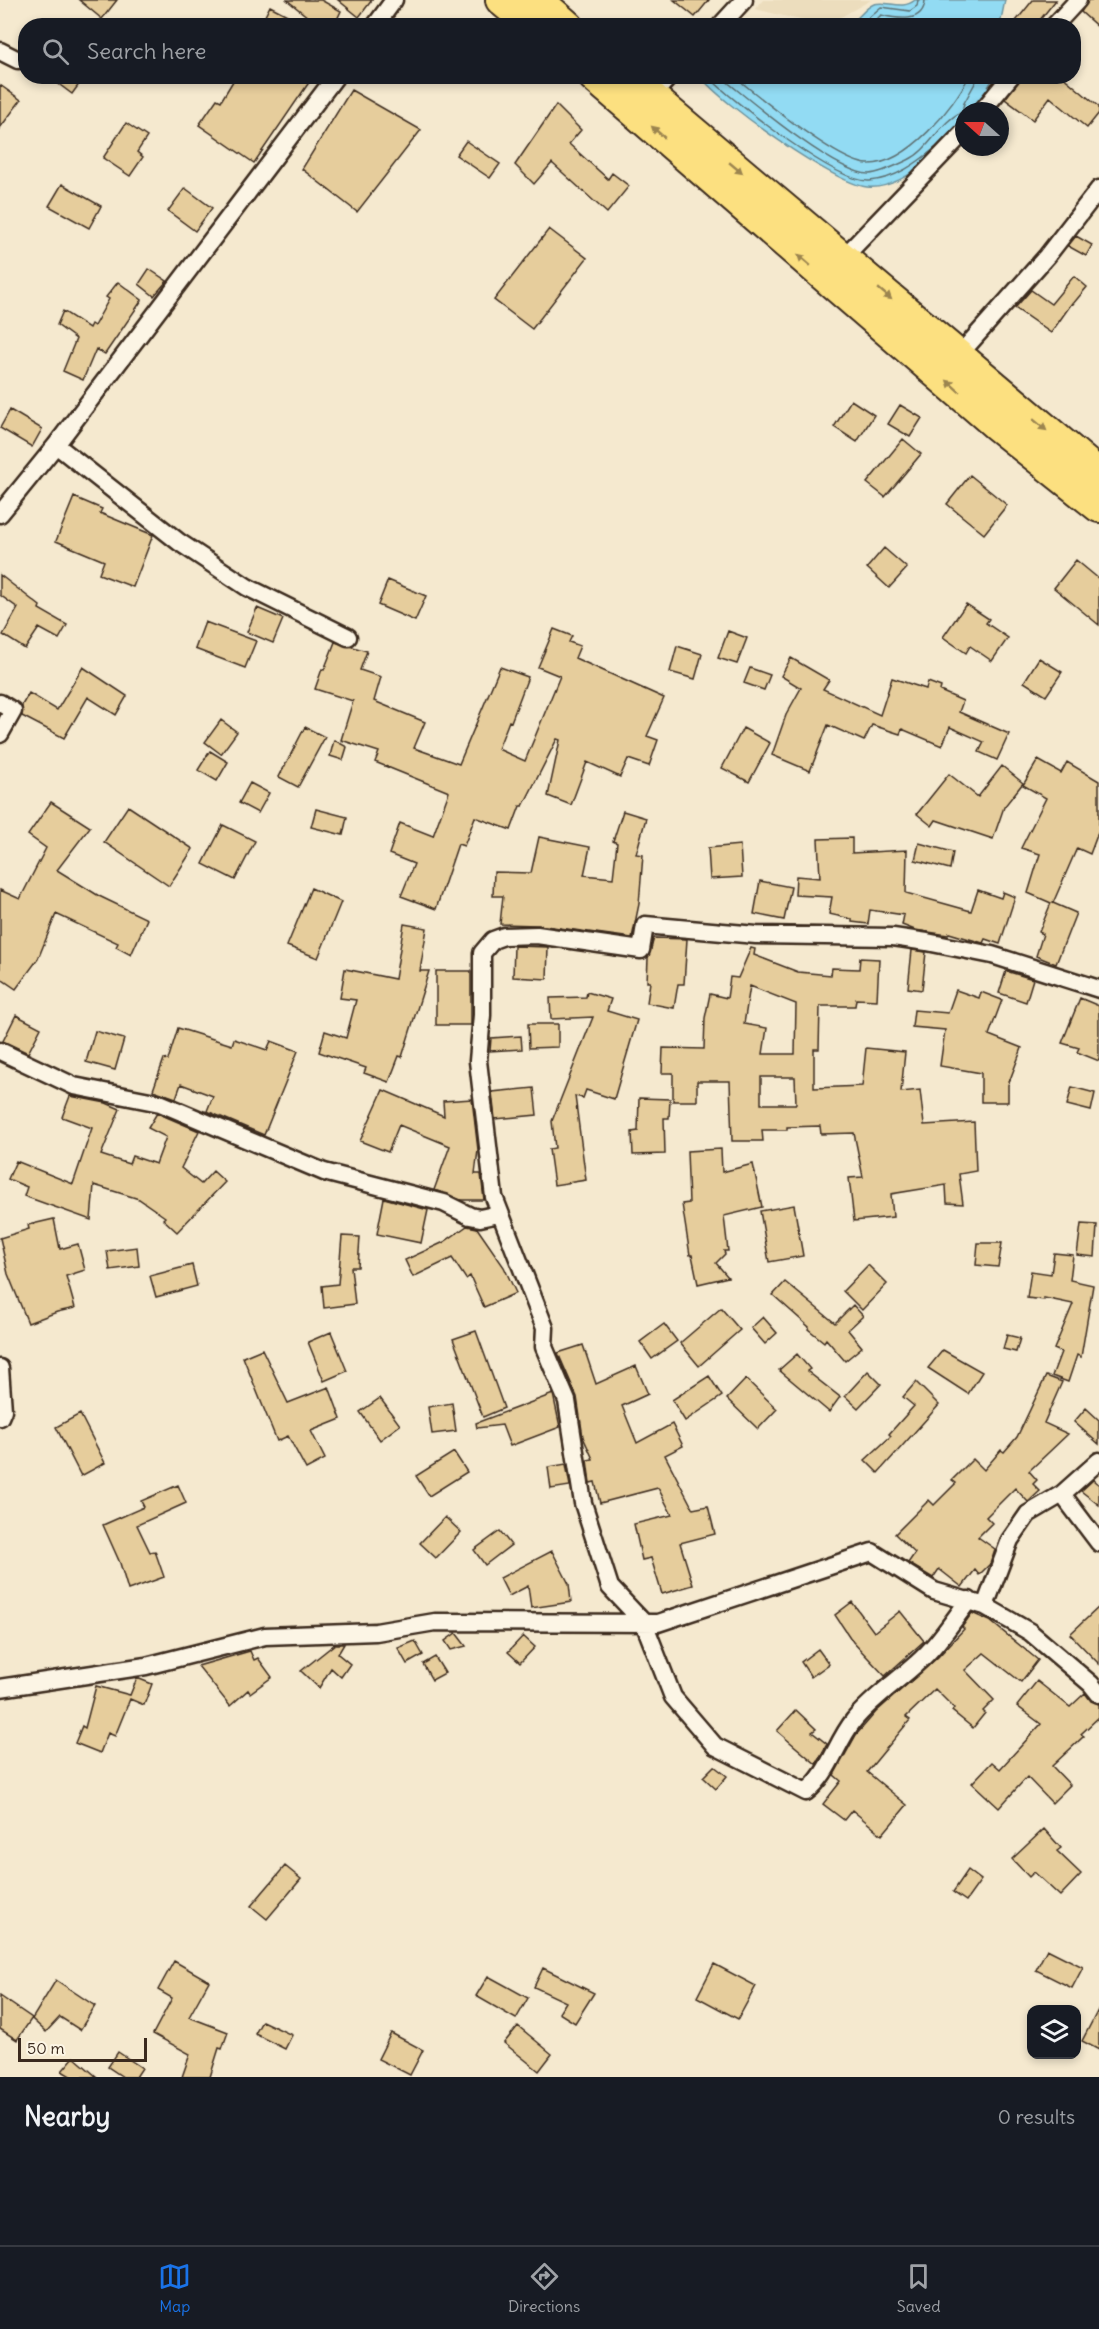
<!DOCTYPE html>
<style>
body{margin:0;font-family:Delius,sans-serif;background:#20242c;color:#f1f3f6}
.controls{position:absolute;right:18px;bottom:18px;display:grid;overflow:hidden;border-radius:12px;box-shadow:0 3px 9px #0003}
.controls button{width:54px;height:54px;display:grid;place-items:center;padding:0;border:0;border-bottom:2px solid #363941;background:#171b24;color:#f1f3f6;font:30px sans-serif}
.compass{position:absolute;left:955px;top:102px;width:54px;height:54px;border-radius:50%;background:#171b24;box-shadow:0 3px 9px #0003;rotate:291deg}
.scale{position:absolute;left:18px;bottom:15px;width:129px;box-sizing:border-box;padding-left:6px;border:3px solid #3b2a1e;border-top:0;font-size:16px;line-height:21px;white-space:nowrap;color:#3b2a1e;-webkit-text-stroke:4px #fcf5e5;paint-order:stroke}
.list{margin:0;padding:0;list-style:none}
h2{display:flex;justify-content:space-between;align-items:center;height:78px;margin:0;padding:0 24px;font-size:26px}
h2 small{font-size:20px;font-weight:400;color:#9ea1a6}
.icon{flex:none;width:33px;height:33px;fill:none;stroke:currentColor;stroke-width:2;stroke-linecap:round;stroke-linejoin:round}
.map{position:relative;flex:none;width:1099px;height:2077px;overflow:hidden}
.search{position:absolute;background:#171b24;box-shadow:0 3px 9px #0003;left:18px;right:18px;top:18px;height:66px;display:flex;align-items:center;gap:15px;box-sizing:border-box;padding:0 21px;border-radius:24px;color:#9ea1a6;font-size:22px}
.sheet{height:168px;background:#171b24}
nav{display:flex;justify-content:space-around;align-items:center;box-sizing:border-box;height:84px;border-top:2px solid #363941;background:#171b24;font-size:16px;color:#9ea1a6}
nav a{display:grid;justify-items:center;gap:3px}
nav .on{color:#1a73e8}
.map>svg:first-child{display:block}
.built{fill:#ecddbd}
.water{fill:#92dbf3;stroke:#6f949e;stroke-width:1.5}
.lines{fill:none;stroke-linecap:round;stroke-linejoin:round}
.shore{stroke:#5e7173;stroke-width:1.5}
.building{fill:#e6cd9c;stroke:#3b2a1e;stroke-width:1.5;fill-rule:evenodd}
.street-casing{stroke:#3b2a1e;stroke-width:21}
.highway-casing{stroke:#3b2a1e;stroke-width:34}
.street{stroke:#fcf5e5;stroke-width:16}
.highway{stroke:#fce080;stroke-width:30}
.oneway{fill:#9c854f}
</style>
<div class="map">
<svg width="1099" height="2077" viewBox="0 0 1099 2077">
<rect width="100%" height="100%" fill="#f5e9cf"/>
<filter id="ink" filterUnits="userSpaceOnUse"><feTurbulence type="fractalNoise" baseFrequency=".0167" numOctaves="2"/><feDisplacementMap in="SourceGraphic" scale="12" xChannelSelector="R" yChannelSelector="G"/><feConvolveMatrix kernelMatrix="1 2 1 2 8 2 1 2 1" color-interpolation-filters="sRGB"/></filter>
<g filter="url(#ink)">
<path class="built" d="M763,0H871L825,26L755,9Z"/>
<path class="water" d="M915,0H1005L1000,25H848C858,20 864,8 874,4C888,0 902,11 915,0Z
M701,77H994L974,111H964C964,131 947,146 932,158C916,171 889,190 867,187C834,184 721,103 701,77Z"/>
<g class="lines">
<path class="shore" d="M859,26L881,7L910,11L917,6L918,0
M870,26L881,15C897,19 924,24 925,0
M708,76C732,101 838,184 870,181C895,179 917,163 935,148
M720,76C747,98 836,174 869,174C882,173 897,165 908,160C930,150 940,121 962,112L964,103L979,76
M734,76C758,96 841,165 869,164C908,164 954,107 969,76"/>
</g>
<path class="building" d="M79,0H117L102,19Z
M287,0H321L341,11L334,26H319Z
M338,0H372L359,17Z
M674,0H709L695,17Z
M1033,0H1056L1035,26H1012Z
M1088,0H1099V28L1081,12Z
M270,6L308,26H260Z
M48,76H85L72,94Z
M236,76H301L310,81L254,163L199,125L217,99L221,101Z
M1021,76H1062L1099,107V113L1087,128L1050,97L1033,120L1005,99Z
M0,85L21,100L0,128Z
M351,90L421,130L357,212L302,169Z
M556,105L581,130L569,144L608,179L612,173L629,186L607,213L552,163L534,184L515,165Z
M126,123L147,137L137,152L143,157L130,176L103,158Z
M466,141L500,164L490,178L456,155Z
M62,184L101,206L89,228L49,206Z
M185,188L212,208L195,231L168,211Z
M549,229L587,258L532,329L494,300Z
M1076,236L1092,245L1086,256L1068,246Z
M149,269L167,281L154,296L139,284Z
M1074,276L1087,287L1073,304L1072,303L1051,333L1015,308L1031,290L1051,304Z
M118,282L142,300L105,354L96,349L83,380L63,371L76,339L57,325L63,311L89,328L91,324L94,326L109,299L106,297Z
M851,400L874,415L857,442L834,427Z
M900,405L922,418L910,437L888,424Z
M10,410L42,429L32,447L0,428Z
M903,439L921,454L885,497L867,483Z
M970,475L1007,505L984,534L947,504Z
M74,497L102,509L100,513L153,535L133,587L99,574L104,561L56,541Z
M884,548L907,568L889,588L867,568Z
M1076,560L1099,579V625L1054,588Z
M0,575L40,606L39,609L67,625L59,639L39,628L25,649L3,635L18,608L0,595Z
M388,580L426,596L415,621L378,605Z
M966,604L989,619L986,623L1008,638L992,661L970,646L966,653L943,637Z
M257,608L283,619L273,643L247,632Z
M205,622L256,641L245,668L195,649Z
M554,629L572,636L569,642L580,646L575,658L664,698L647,736L658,740L649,766L628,759L620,777L587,762L571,805L548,796L560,740L557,739L523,806H520L511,830L475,817L464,846L458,844L436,909L401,896L414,864L389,854L400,823L433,836L449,792L375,762L379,752L341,740L353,701L315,689L322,669L324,670L335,642L367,651L360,670L381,677L374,701L425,722L414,748L459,764L500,667L528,677L511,722L509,721L498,749L525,761L560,676L538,667Z
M728,631L747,638L737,664L718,658Z
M677,646L702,654L695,679L670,672Z
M791,658L829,680L823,689L880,715L892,678L926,689L928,682L941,687L940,691L963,701L959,712L1009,734L997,760L979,752L984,742L950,727L942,746L902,729L900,734L872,725L864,741L828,725L810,771L772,755L786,715L801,688L781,676Z
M1039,658L1062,672L1046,696L1024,682Z
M83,667L127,696L116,715L88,697L64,738L22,716V705L29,693L57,710Z
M750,668L770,675L764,690L744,683Z
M221,720L237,732L221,754L205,742Z
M305,727L325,737L298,787L279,777Z
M743,728L770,743L749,782L722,768Z
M334,740L347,747L343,760L330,756Z
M210,751L228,762L217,781L198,770Z
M1038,760L1061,773L1067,762L1099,781V830L1090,854L1077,848L1053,903L1076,913L1056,964L1036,956L1043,934L1039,932L1051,903L1028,893L1040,854L1021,848L1046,798L1023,785Z
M1002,766L1023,783L1004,807L993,839L936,820L932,826L917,814L949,774L978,797Z
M250,783L269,793L258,813L239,803Z
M51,802L90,827L57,870L99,896L147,919L131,955L116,947L118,943L56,914L38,959L16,989L0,978V890L20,899L46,848L28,835Z
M128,806L193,849L169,886L104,842Z
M316,809L347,817L343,835L311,827Z
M623,811L646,818L636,854L643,855L639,904L632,938L538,925L500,924L503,896H493L494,872L531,873L539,837L590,847L584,875L613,878L617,843L613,841Z
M223,825L255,841L235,880L203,864Z
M852,838V853L907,850L906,893L971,911L978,890L1001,898L1003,892L1015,897L1000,944L985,939L983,943L949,933L948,935L915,930L902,925L904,915L870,910L868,924L852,922V919L829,914L832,897L795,895L796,876L820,878L818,839Z
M919,843L953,852L950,869L915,860Z
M740,845L742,877L710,879L708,848Z
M760,881L791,887L784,920L754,914Z
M311,888L341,902L318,958L287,946Z
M404,924L427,928L420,971H429L402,1057L399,1056L389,1082L364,1073L366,1068L319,1052L325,1031L346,1038L356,1000L340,998L345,969L395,979Z
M654,938L687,939L684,984H678L674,1008L647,1003L650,982H647L648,958Z
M514,946L548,947L547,979L513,977Z
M751,948L755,949L754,955L798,972L831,975L832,968L859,969L860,958L879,959L877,1000L856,999L855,1006H820L819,1049H814V1088L862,1086L866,1048L905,1052L901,1092L920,1090L924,1125L974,1122L976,1171L959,1174L963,1204L947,1203L946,1185L891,1194L893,1217L854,1221L849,1178L863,1177L854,1133L821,1134L820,1126L787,1127V1130H762L763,1141H732L730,1081H697V1101H673V1073H662L663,1048L704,1049L705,1018L710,994L727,998L730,977L738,978ZM750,986L796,1004L795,1054H763L767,1028L744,1024ZM761,1077H795L796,1104H761Z
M912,950L926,952L922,990L908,988Z
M436,971H471V1025H436Z
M1006,971L1033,979L1026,1002L999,993Z
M956,990L979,998L981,992L1002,1000L989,1035L1022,1048L1008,1085V1102H981V1073L940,1066L945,1030L912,1027L914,1010L948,1013Z
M587,992L611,999L607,1011L637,1020L614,1099L586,1090L583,1098L575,1096L586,1180L554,1185L549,1149L555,1148L552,1121L593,1017L551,1019L550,998L586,997Z
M1080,998L1099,1006V1061L1077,1052L1079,1048L1062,1043Z
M16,1015L41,1028L28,1053L3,1041Z
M528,1024H558V1047L529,1048Z
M178,1028L232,1045L234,1039L267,1050L271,1041L298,1051L264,1135L207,1111L213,1096L181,1084L176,1098L153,1090L164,1059L168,1060Z
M95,1031L124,1039L115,1070L86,1062Z
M521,1036L522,1049L490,1051L491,1038Z
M1072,1087L1095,1093L1091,1111L1067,1105Z
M534,1088L537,1115L495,1119L492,1092Z
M383,1090L444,1116L443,1101L472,1099L478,1150L475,1174H481L484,1200H461L434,1190L450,1146L399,1125L388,1152L360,1141Z
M70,1096L106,1103L120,1109L101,1155L129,1164L132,1156L156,1164L166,1137L148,1128L157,1113L199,1131L181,1168L201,1184L213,1171L225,1182L177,1232L163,1219L165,1217L139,1199L94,1185L91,1220L24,1196L27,1187L8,1179L16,1161L73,1184L92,1128L62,1117Z
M639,1098L670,1099L669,1118H664L665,1154L633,1155L632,1132L638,1131Z
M721,1149L722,1172L753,1164L762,1207L724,1216L728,1251H724L725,1254L716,1263L728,1277L698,1284L692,1255H690L682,1204L689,1203L687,1151Z
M384,1198L428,1210L421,1243L377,1234Z
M794,1205L803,1256L769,1262L760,1211Z
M54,1219L60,1249L78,1244L85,1270L66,1276L75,1308L57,1312L28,1323L8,1274L0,1238L29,1229L28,1225Z
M1081,1224L1097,1225L1095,1257L1077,1255Z
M467,1226L477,1228L504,1267L516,1293L484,1307L470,1276L466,1279L452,1258L413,1277L405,1260L444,1242Z
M342,1236L360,1237L358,1267H351L355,1304L324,1308L322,1286L338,1284Z
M978,1243H1002L998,1267L976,1265Z
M137,1247L139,1266L110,1270L107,1251Z
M1054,1253L1073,1255L1070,1280L1093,1285L1081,1357L1077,1355L1068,1382L1052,1376L1061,1352L1054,1349L1073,1304L1044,1298V1300L1027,1298L1031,1271L1051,1274Z
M192,1265L197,1286L156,1297L150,1276Z
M868,1265L887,1284L862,1310L843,1291Z
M785,1282L835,1323L853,1305L863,1316L848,1330L862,1347L845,1361L826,1339L824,1342L808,1329L809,1327L773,1295Z
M721,1308L740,1330L699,1366L680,1343Z
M763,1317L777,1333L765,1344L751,1328Z
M664,1324L677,1341L652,1359L640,1342Z
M476,1331L504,1408L483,1417L453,1339Z
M331,1332L347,1371L324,1381L308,1342Z
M1007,1335L1020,1338L1016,1352L1003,1349Z
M583,1345L596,1384L636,1366L648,1394L622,1406L637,1443L672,1424L683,1446L665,1455L693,1509L708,1506L715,1534L680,1543L693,1585L662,1594L651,1558L642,1560L634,1524L672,1515L658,1488L600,1503L595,1482L590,1483L587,1460L593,1459L583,1437L577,1397L558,1353Z
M262,1349L288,1403L329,1387L341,1419L311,1431L325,1459L306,1469L288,1436L277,1441L243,1357Z
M943,1350L982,1372L968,1394L928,1368Z
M797,1354L810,1369L807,1371L840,1397L829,1412L779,1370Z
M868,1371L881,1384L858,1408L845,1396Z
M709,1376L722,1396L685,1421L672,1400Z
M1046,1376L1062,1382L1044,1423L1068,1434L1029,1471L1037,1480L1033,1484L1040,1491L1028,1502L1015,1488L986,1517L992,1523L978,1537L995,1549L990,1564L979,1575L975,1570L962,1587L939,1569L933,1578L908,1563L915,1553L895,1534L929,1500L934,1505L956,1483L952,1480L973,1459L984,1470L1001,1450L1004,1452L1017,1437Z
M746,1379L777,1409L758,1429L727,1399Z
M916,1382L939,1405L878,1473L865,1460L891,1436L889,1434L914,1406L903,1397Z
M553,1394L560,1427L510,1446L502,1425L477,1428L476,1423Z
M380,1398L400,1425L380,1440L360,1412Z
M452,1403L456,1431L432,1434L428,1407Z
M1086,1408L1099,1420V1444L1074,1422Z
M80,1414L105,1463L81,1476L56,1427Z
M454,1452L467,1472L429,1496L416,1476Z
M566,1464L570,1486L551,1489L548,1467Z
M1093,1480L1099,1485V1505L1081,1491Z
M178,1485L186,1503L137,1525L150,1552L155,1551L164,1577L128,1590L120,1563L103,1525L144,1507L141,1501Z
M445,1517L461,1532L436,1558L420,1543Z
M500,1531L511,1545L485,1565L474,1550Z
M552,1551L569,1584L571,1602L531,1608L528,1586L509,1596L500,1578Z
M852,1602L874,1632L900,1611L924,1641L885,1676L853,1642L835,1615Z
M1099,1607V1664L1070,1634Z
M972,1613L990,1621L1038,1660L1021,1682L984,1653L965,1670L994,1700L983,1711L985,1713L973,1728L952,1711L954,1708L935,1689L906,1717L910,1720L867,1772L907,1805L882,1835L852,1810L844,1820L823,1804L841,1781L834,1775L856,1735L876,1712L938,1657L964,1629L962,1627Z
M456,1633L466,1646L451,1650L445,1641Z
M523,1636L535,1647L520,1663L508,1652Z
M415,1641L423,1655L407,1664L398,1648Z
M335,1644H344L338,1654L350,1664L341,1677L331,1668L319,1688L301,1671Z
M818,1649L829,1664L811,1677L801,1662Z
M250,1651L254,1660L258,1658L272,1677L250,1693L248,1690L230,1706L198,1666Z
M435,1657L445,1673L432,1680L423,1664Z
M137,1678L152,1684L144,1705L130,1699L115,1736L108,1733L100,1753L75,1743L82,1726L85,1728L96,1686L130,1695Z
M1037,1681L1070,1707L1085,1693L1091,1701L1099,1704V1717L1081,1734L1084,1736L1052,1766L1070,1785L1052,1803L1027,1777L999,1808L972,1783L992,1762L1000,1769L1041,1724L1017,1706Z
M796,1710L816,1729L812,1732L827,1744L816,1764L777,1731Z
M714,1766L727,1776L716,1789L703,1777Z
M1044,1829L1061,1848L1057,1851L1081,1874L1060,1896L1034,1872L1029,1877L1012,1859Z
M285,1866L301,1879L267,1919L251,1906Z
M968,1870L981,1880L966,1901L953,1892Z
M1047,1949L1083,1967L1072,1988L1036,1970Z
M174,1961L209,1981L189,2017L228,2032L222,2049L219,2048L210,2077H182L190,2054L153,2034L172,1998L158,1990Z
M714,1964L756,1986L738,2019L697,1997Z
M543,1968L594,1993L575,2023L559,2013L566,2002L534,1987Z
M488,1976L528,1998L516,2019L476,1996Z
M56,1980L95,2006L80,2030L60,2017L46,2032L32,2019Z
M0,1996L32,2018L17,2040L0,2029Z
M1099,2008V2050L1082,2041Z
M262,2021L292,2035L285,2049L255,2034Z
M518,2026L552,2054L539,2071L504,2043Z
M391,2033L423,2050L410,2075L378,2059Z
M118,2052L142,2068L136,2077H123L108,2067Z
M74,2057L97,2077H72L62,2071Z"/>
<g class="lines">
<defs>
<path id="street" d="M375,26L394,0
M720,26L744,0
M1054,26L1078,0
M0,51L18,60
M651,97L670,76
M982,111L1011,76
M843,258L964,132
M959,355L1047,256L1099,189
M56,445L179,542L247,587L348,637
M0,514L56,445L336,76
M0,703L13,711L0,734
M0,1051L74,1086L160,1103L324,1172L444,1203L470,1216L480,1218L499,1214
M0,1368L3,1410L0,1417
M1062,1494L1099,1543
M969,1600C952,1622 937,1646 916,1664C895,1683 872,1698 854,1720C835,1744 830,1773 806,1792L715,1746L673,1697L644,1623L610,1587L583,1503L567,1401L544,1347L545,1328L494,1197L478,1061L482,1015V953L493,940L504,936L537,935L641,950L645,925L756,935L893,937L927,942L992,955L1099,989
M985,1606L1010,1540L1028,1514L1062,1494L1099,1461
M0,1688L146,1666L265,1636L376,1632L435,1622L658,1623L872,1552L934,1591L985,1606L1030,1632L1091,1684L1099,1694"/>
<path id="highway" d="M501,0L532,26
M538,0L568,26
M593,76L996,425L1099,507
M627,76L1099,474"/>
</defs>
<use href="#street" class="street-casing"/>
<use href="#highway" class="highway-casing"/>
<use href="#street" class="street"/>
<use href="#highway" class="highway"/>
</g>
<defs><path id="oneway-solid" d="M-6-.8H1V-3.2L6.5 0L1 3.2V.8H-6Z" transform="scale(1.5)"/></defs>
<g class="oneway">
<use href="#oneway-solid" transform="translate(658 132) rotate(-139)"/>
<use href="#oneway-solid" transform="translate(736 168) rotate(40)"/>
<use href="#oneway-solid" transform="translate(804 260) rotate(-139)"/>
<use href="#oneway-solid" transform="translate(885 294) rotate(40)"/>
<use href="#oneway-solid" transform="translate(953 386) rotate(-138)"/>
<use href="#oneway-solid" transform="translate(1040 425) rotate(40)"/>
</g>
</g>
</svg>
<div class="controls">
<button><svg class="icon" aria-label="layers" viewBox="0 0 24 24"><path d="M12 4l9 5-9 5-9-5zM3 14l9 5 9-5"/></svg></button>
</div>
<svg class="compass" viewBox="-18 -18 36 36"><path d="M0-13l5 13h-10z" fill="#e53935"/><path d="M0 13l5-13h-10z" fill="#9ea1a6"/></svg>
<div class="scale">50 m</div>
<div class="search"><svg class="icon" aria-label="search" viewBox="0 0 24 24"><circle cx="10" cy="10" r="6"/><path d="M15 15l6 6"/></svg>Search here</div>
</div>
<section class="sheet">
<h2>Nearby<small>0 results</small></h2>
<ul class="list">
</ul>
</section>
<nav>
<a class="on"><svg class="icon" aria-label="map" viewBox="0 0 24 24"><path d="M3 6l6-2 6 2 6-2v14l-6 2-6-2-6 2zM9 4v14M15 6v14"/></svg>Map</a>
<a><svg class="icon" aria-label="directions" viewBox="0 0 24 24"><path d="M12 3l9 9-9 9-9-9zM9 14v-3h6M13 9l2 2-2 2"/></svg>Directions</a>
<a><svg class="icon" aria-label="saved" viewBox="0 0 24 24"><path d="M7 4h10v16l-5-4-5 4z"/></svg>Saved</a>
</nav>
